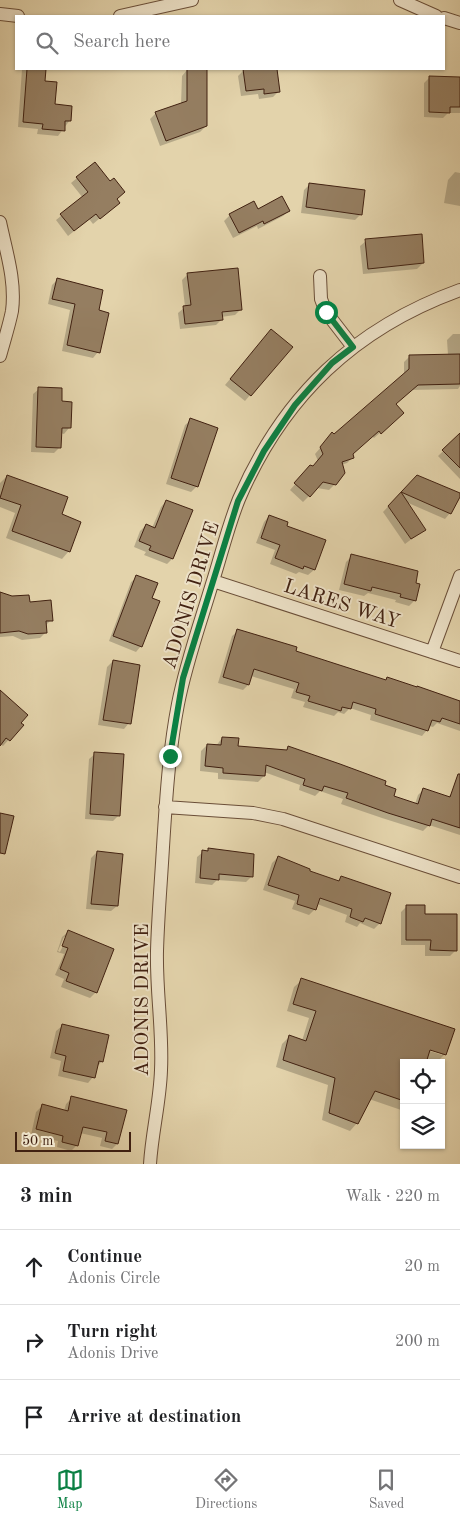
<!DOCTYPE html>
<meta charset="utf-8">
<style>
body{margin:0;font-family:"Old Standard TT",serif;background:#f6f6f6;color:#202124}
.controls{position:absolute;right:15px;bottom:15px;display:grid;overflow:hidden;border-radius:0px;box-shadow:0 1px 4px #0004}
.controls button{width:45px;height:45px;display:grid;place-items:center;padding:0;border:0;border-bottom:1px solid #e0e0e0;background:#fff;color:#202124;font:25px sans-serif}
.scale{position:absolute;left:15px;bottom:12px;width:116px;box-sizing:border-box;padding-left:5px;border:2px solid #412111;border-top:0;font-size:14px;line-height:18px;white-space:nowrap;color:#412111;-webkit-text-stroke:4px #ede2c8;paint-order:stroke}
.stop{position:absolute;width:15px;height:15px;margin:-11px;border:4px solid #0b8043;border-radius:50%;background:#fff}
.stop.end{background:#0b8043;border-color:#fff;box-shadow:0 1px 5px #0008}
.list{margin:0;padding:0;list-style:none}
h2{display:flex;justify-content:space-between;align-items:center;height:65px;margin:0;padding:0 20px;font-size:21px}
h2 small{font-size:16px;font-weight:400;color:#757577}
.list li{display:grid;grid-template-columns:32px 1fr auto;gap:15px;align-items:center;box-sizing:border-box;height:75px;padding:0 20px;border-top:1px solid #e0e0e0}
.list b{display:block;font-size:19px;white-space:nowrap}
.list p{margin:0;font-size:16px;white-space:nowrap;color:#757577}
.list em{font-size:16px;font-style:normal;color:#757577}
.icon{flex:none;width:28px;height:28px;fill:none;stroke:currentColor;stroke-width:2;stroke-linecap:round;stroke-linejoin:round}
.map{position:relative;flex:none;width:460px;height:1164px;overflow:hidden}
.search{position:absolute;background:#fff;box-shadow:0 1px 4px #0004;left:15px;right:15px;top:15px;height:55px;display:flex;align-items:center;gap:12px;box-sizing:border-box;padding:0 18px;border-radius:0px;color:#757577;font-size:19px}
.sheet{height:290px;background:#fff}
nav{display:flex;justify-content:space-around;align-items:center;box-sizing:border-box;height:70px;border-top:1px solid #e0e0e0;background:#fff;font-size:14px;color:#757577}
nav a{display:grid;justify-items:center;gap:2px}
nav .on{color:#0b8043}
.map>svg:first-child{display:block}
.shadow{fill:#0003;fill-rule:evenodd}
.building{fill:#957e61;stroke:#412111}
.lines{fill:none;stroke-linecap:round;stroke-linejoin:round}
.minor-casing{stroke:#6a4e38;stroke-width:14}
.minor{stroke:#ede2c8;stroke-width:12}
.route{stroke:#0b8043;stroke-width:6}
.labels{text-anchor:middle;stroke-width:4;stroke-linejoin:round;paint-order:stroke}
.street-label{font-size:20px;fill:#412111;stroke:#ede2c8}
</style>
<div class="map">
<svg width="460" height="1164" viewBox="0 0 460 1164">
<rect width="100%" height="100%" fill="#e3d3ab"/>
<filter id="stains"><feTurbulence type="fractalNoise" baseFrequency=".004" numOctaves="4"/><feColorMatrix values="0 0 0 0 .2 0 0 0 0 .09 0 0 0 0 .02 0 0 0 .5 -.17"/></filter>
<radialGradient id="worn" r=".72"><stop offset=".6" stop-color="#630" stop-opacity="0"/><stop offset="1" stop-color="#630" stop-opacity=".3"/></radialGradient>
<path class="shadow" d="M22,69H45L44,82L54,105L70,120L58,136L37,134L38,129L18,127Z
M252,69H276L279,91L273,97L259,99L258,94L241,96L238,76L244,70Z
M187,70L206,126L200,132L160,146L150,119L156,113L181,104L182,76Z
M430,77L460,78V113H448L443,118L424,117V83Z
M455,172L460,173V206L444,203L448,180Z
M77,178L110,183L118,203L93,224L89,219L68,236L56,220L83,198L71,183Z
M309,185L361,214L355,220L301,213L304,190Z
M257,210L289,211L283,216L258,229L257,226L233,238L224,221L230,215Z
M366,241L423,263L417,269L363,274L360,246Z
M188,274L241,309L235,315L221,317L222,319L216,325L180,329L178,313L185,307L182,280Z
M58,279L97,311L98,352L93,358L62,351L70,310L48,304L52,285Z
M453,334H460V386L458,389L411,390L395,404L397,418L374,438L372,436L352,454L353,457L347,463L341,465L335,484L329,490L317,488L303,502L290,490L305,473L313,467L318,461L315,454L327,440L334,436L404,375V362L409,357L448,355L447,340Z
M266,336L291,347L245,401L225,385Z
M39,389L60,402L69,428L64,434L60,433V447L54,453L31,452L33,394Z
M191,420L197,486L191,492L166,484L185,425Z
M460,435V479L438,456Z
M7,476L60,515L69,551L62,559L6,538L15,513L0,507V483Z
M417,476L450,513L445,519L406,502L425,529L405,544L383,512Z
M166,501L172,559L167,564L144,555L146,552L134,547L140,531L146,525L152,528L161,507Z
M269,516L314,570L308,575L299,572L296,574L270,564L275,550L256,543L264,522Z
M352,556L414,583L415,600L409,606L395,602L396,600L368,593L364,596L339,590L346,562Z
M137,577L141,646L136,652L109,641L131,582Z
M0,593L29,604L51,620L45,626L46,632L40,638L22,640L13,636L0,637Z
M238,631L294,652L460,703V731L437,723L433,727L429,726L427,730L422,736L370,720L371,715L350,708L344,714L338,712L334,716L303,707L305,702L291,698L294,689L251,676L248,685L243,690L218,683L232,636Z
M113,661L129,723L124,729L98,725L107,667Z
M0,692L22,725L3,746L0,744Z
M222,738L237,747L285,751L289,748L383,786L392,797L415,804L418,795L424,789L447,798L452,793L460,796V835L429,825L423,831L382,818L341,804L343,799L320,791L315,796L299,790L300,785L264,772V776L258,782L218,779V773L200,771L201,751L207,745L216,746Z
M95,754L119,815L113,821L85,819L89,759Z
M208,850L252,876L246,882L217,880L212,885L195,883L197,857L203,852H206Z
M97,852L117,906L111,911L86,909L91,858Z
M278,857L308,872L337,882L341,878L380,923L374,929L360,923L357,927L345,922L347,915L317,904L315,909L309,915L292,909L295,901L263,890L272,863Z
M407,906L456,950L450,956H425V945H401V912Z
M68,932L96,992L90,998L61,987L64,979L55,975L64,954L57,952L62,937ZM64,937H67L60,952L58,951Z
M302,980L453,1030L445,1054L437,1062L426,1058L424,1063H404V1111L369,1099L357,1123L350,1131L322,1120L328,1085L276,1067L282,1044L290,1036L302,1041L309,1018L287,1011L294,987ZM424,1047L442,1052V1055L424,1049Z
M62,1026L102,1061L97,1067L93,1077L88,1083L58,1076L61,1061L50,1058L56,1031Z
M72,1098L125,1111L117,1144L112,1149L100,1146L102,1138L80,1133L77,1145L71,1151L57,1147L58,1141L31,1135L36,1112L42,1106L64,1111L66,1104Z"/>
<path class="building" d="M27,69H46L45,81L57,82L55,104L72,106L71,121H65V131L42,129L43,124L23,122Z
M187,69H207V126L166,141L155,112L187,101Z
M243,69H277L280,92L264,94V89L246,91Z
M429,76L460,77V107H450V113L429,112Z
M95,162L110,181L114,178L125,192L117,199L120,203L100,219L96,214L74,231L60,214L88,192L76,177Z
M309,183L365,190L362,215L306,207Z
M282,196L290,211L264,224L263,221L239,233L229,214L254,201L258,209Z
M422,234L424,263L368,269L365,239Z
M238,268L242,310L222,312L223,320L185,324L183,306L191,305L187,273Z
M57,278L103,290L99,310L109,313L100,353L67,345L75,304L52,299Z
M271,329L293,347L251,396L230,379Z
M460,354V384L418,385L396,404L404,413L381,434L379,431L353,454L354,458L342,462L345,473L336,485L323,482L310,497L294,483L310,465L313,466L323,454L320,447L332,432L334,434L409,369V355Z
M38,387L62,388V401L72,402L71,428H62L61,448L36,447Z
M190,418L218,428L198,487L171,478Z
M460,433V468L442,450Z
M7,475L68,497L62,514L81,522L70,552L12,531L21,505L0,498Z
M417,475L460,493V497L451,514L401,492L426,530L411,539L388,506Z
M166,500L193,510L173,559L149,550L151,546L139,541L146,524L155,528Z
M269,515L288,522L287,526L326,540L315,570L304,566L303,569L275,558L280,545L261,538Z
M351,554L418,571L416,583L420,584L416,601L400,597L401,594L372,587L371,591L344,584Z
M136,575L158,583L152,598L160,601L142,647L113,636Z
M0,592L12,596L29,595L30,602L51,600L53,621H46L47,633L28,634L19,631L0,633Z
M237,629L297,647L296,651L386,680L387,677L417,687V686L460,701V724L442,718L440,722L432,720L428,731L375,714L376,709L353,702L351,709L342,707L341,711L308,701L310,696L296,692L299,683L254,669L249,685L223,677Z
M113,660L140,665L131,724L103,720Z
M0,690L28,715L21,723L24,725L10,741L6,738L0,746Z
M222,737L239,738L238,746L287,750L288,746L340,764L386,781L385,785L396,789L394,796L418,804L423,788L450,797L458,774H460V828L432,819L430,826L388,813L346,798L348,793L324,786L322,791L303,785L305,779L266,765L265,776L223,773V768L205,766L207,744L221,745Z
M94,752L124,754L120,816L90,814Z
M0,813L14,816L5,854L0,853Z
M208,848L254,854L253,877L219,874V880L200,878L202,850L208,851Z
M97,851L123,854L118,906L91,904Z
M278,856L310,869V871L339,881L341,876L391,893L381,924L365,918L363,922L350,917L352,909L320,898L316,910L297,904L299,895L268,885Z
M406,905H425V914H457V951L430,950L431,940H406Z
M68,930L114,949L97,993L66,981L69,973L60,969L68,948L62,946Z
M301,978L455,1029L446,1055L430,1050L426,1063H404V1101L375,1091L358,1124L329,1113L335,1078L283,1060L289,1035L306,1041L316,1011L293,1004Z
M62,1024L109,1035L103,1062L99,1061L95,1078L63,1071L66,1056L55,1053Z
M71,1096L127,1110L118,1144L105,1141L107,1132L83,1127L78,1146L62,1142L63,1136L36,1129L42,1104L68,1111Z"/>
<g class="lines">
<defs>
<path id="minor" d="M400,0L436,16
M0,14L18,16
M120,16L192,0
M444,18L460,23
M0,222C6,251 16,281 12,311C9,326 4,341 0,356
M320,276L321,299L326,312L353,347
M213,581L460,661
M432,652L460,576
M165,807L253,813L283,819L460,877
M150,1164C152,1132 160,1102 161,1070C163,1031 156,991 157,951C158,916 161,882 163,847C166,799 169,751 178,704C186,663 200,624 212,584C221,556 228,526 239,499C283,396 355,328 460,290"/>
</defs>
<use href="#minor" class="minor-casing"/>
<use href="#minor" class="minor"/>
</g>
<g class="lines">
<path class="route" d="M170,756L183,678L238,501L264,451L295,405L332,363L353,347L326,312"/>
</g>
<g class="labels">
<g class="street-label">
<text transform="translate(190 595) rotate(-73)" y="7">ADONIS DRIVE</text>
<text transform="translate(342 603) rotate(18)" y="7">LARES WAY</text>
<text transform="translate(141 1000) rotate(-90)" y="7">ADONIS DRIVE</text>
</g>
</g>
<rect width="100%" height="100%" filter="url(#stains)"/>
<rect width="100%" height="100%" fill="url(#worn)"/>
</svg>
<div class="controls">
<button><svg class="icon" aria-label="locate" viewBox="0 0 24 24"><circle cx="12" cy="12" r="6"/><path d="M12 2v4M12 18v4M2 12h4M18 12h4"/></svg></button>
<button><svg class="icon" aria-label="layers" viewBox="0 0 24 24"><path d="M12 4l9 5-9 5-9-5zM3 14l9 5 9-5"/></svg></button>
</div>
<div class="scale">50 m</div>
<div class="stop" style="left:326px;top:312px"></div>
<div class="stop end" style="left:170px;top:756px"></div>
<div class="search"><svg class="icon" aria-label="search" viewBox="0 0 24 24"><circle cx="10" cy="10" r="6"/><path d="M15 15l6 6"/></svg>Search here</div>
</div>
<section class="sheet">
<h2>3 min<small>Walk · 220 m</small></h2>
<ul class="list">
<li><svg class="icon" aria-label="ahead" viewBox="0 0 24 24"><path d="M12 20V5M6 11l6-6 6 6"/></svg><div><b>Continue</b><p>Adonis Circle</p></div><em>20 m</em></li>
<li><svg class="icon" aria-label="right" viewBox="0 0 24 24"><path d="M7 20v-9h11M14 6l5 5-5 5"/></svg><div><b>Turn right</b><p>Adonis Drive</p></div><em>200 m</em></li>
<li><svg class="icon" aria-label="arrive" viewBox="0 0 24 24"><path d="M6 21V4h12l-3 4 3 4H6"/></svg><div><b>Arrive at destination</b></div></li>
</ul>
</section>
<nav>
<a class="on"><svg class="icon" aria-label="map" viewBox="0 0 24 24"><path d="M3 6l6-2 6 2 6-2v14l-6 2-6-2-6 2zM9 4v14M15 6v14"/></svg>Map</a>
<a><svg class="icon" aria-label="directions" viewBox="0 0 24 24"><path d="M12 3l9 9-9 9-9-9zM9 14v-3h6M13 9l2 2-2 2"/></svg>Directions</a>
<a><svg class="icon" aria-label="saved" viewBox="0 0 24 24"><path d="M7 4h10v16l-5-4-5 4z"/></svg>Saved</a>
</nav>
